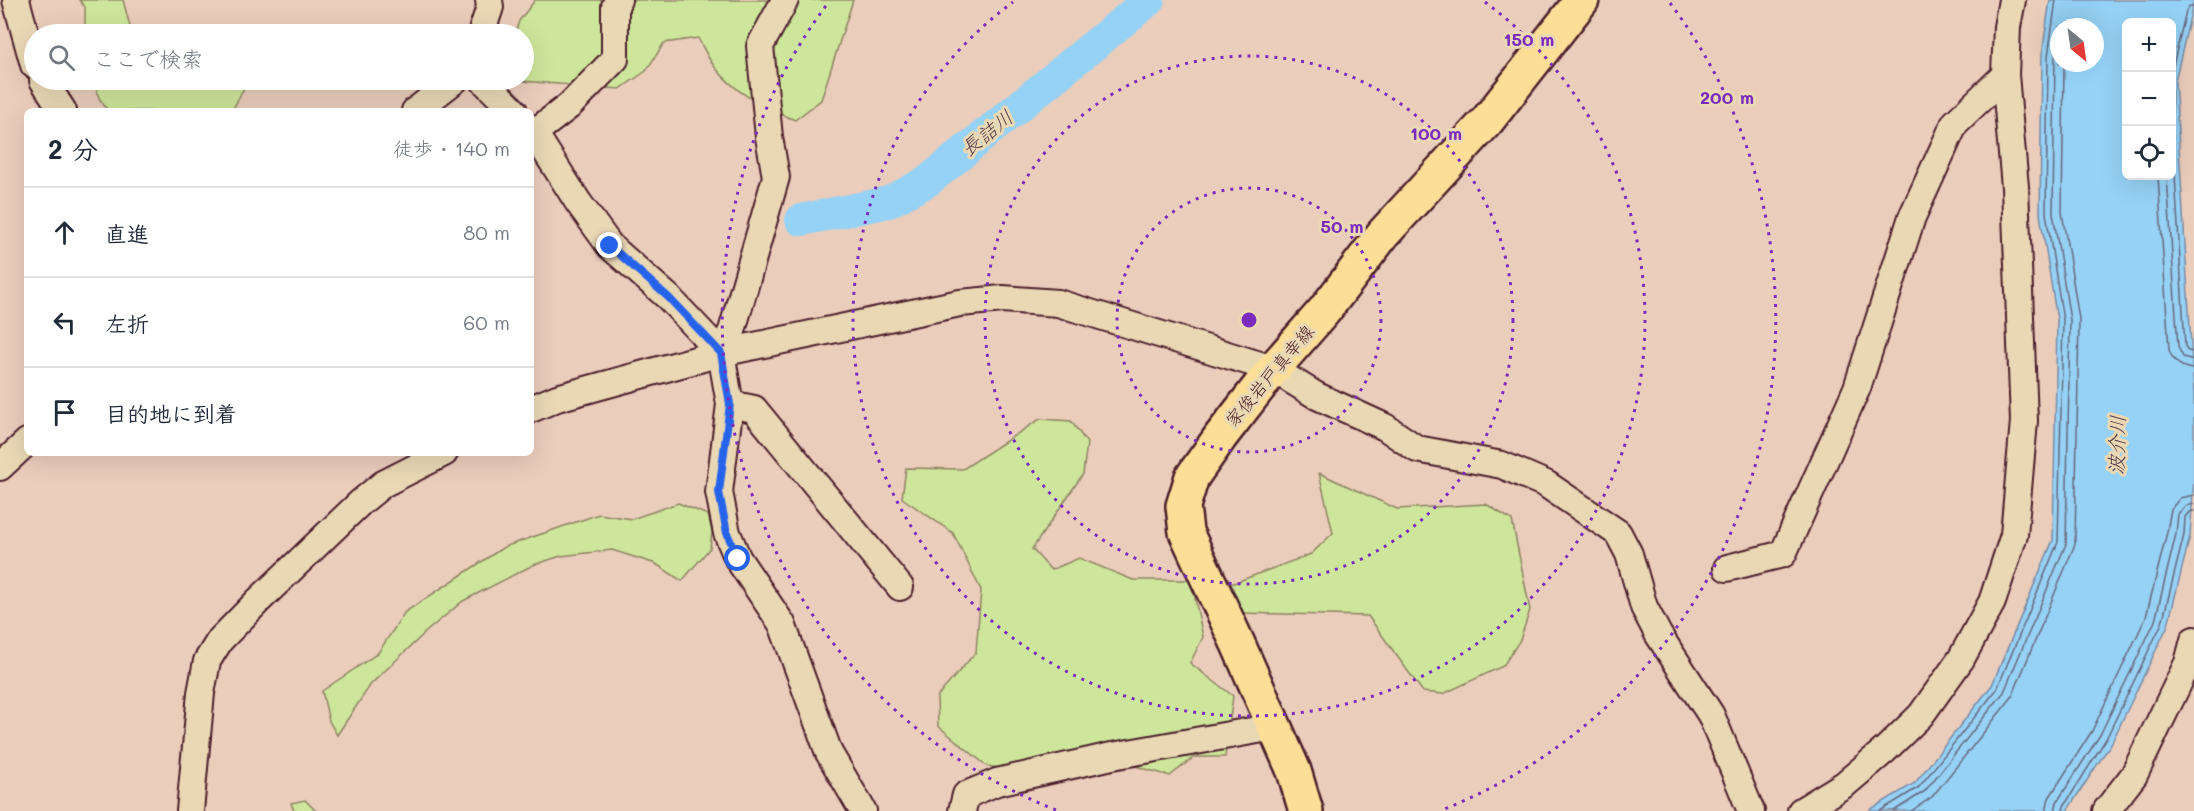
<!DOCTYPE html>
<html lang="ja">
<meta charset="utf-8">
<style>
body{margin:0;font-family:Mali,"Klee One",sans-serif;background:#f6f6f7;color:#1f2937}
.controls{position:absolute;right:18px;top:18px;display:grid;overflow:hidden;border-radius:9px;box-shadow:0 6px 24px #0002}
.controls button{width:54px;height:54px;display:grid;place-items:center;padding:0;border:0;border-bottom:2px solid #e0e1e3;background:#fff;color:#1f2937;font:30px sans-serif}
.compass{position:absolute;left:2050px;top:18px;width:54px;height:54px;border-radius:50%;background:#fff;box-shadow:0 6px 24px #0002;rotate:151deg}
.stop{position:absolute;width:18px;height:18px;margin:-14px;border:4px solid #2563eb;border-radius:50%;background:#fff}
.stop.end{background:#2563eb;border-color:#fff;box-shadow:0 2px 6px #0008}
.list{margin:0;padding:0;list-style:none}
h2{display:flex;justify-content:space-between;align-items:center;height:78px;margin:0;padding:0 24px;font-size:26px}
h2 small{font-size:20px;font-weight:400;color:#747a83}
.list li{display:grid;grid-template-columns:39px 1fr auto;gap:18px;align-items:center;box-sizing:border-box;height:90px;padding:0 24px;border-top:2px solid #e0e1e3}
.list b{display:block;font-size:22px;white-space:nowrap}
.list em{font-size:20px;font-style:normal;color:#747a83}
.icon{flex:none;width:33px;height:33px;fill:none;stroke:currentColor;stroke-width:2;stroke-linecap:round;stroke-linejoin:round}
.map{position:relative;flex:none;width:2194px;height:811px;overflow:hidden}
.search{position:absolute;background:#fff;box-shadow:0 6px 24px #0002;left:24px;top:24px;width:510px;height:66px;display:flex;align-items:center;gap:15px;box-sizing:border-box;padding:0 21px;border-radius:33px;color:#747a83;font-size:22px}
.panel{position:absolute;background:#fff;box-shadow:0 6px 24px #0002;left:24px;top:108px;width:510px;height:348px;border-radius:9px}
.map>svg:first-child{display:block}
.green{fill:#cee69b;stroke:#8c8263;stroke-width:1.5}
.water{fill:#95d2f6;stroke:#778aa5;stroke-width:1.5;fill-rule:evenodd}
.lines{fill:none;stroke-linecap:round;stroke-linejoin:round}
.shore{stroke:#68677c;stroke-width:1.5}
.river{stroke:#95d2f6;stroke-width:32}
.minor-casing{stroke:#4a1f2b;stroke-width:30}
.major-casing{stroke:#4a1f2b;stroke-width:38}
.minor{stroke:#ead8b5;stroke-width:26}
.major{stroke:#fdde96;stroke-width:33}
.route{stroke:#2563eb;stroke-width:8}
.ring{fill:none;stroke:#7b2cbf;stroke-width:3;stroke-dasharray:3 6}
.labels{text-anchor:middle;stroke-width:6;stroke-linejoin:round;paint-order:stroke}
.street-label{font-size:18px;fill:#4a1f2b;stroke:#ead8b5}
.water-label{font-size:20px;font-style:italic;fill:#553a49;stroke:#ead8b5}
.centre{fill:#7b2cbf;stroke:#ead8b5;stroke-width:3}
.ring-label{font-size:18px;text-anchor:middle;font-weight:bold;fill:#7b2cbf;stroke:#ead8b5;stroke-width:6;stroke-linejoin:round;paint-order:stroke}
</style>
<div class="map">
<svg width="2194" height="811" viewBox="0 0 2194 811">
<rect width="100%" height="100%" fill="#ebcdbb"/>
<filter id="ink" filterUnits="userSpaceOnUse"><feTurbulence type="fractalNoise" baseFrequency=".0167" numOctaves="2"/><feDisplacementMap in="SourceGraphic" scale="12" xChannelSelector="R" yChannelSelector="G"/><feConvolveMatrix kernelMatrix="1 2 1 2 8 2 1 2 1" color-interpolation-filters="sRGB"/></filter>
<g filter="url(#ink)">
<path class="green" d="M79,0H123L132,34H85V7Z
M535,0H853L821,100L795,120C764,108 735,93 714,66C708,58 703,47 698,38L664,43L646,71L620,89L522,81L521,80H524V34H515L519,21Z
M94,80H165L167,81L170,80H248L232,111H108L99,98Z
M1040,419L1071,421L1087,443L1083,474L1032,549L1051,570L1079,558L1133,580H1191L1203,637L1190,663L1233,696L1225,757H1194L1170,776L1079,750L1018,771L987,766L938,726L937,697L976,652L981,590L953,533L902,498L906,468L963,469Z
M1319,473L1397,509L1486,504L1512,520L1530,610L1520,640L1503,666L1443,694L1423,692L1368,616L1241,613L1231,584L1311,554L1333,533Z
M678,503L708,515L712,532L710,548L682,581L656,564L612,550L561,556L533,565L463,601L428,630L371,684L337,735L329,721L322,691L378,653L405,612L504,547L599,514L632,519Z
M305,800L316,811H294L291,803Z"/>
<path class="water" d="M2050,0H2194L2175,81L2194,394V479L2190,536L2168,625L2112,742L2067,811H1868L1915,783L1992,685L2053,540L2057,320L2040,214L2042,55ZM2126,22H2172V176H2126ZM2059,27H2095V63H2059Z"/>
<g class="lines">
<path class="shore" d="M2172,70L2186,11L2189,7H2194
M2172,123L2185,346L2188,351L2194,352
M2158,176L2169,350C2173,362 2181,368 2194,369
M2167,176L2178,347L2183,357L2194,360
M1880,811L1919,787L1997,689L2058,542L2063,320L2046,213L2048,56L2056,0
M1894,811L1925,791L2004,692L2066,544L2070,320L2053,213L2055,57L2059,32
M1911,811L1932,797L2012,697L2075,544L2079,319L2062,212L2064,63
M2046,811L2049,798L2092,731L2146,617L2167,532L2171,509L2180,498L2194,495
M2055,811L2057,802L2100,735L2155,621L2176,534L2178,514L2185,506L2194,504
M2063,811L2064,806L2106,739L2162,623L2184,535L2185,517L2189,512L2194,511"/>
<path class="river" d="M801,220L889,202L928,181L1149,0"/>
<defs>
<path id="minor" d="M16,0L34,65
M481,34L490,7L489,0
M43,80L63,111
M483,80L514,111
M415,111L455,80
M531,128L578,202L610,246L668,297L721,353L730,404L719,492L727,533L738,559L782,624L829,753L863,811
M535,132L569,106L615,59V6L618,0
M721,353L732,331L776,177L769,137L760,46L785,0
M730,404L754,409L900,587
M531,409L557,398L721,353L960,303L1003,299L1058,303L1273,369L1317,396L1385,427L1417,449L1502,465L1546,484L1618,533L1629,554L1644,607L1658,634L1711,715L1751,811
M0,467L27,442
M1727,568L1783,554L1857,388L1912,217L1955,123L2005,75
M190,811L201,693L207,661L220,640L258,601L361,502L383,484L444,453
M962,811L966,795L997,782L1112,756L1274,727
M1801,811L1845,784L1885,750L1921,715L1961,659L1992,602L2014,535L2024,421L2015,187L2005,75L2007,27L2012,0
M2106,811L2134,775L2188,663L2194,640"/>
<path id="major" d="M1306,811L1294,771L1238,644L1186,532L1183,506L1192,477L1221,436L1273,369L1324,311L1383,234L1487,121L1582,0"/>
</defs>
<use href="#minor" class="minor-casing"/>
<use href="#major" class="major-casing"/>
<use href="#minor" class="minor"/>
<use href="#major" class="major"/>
</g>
</g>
<g class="lines" filter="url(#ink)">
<path class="route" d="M610,246L668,297L721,353L730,404L719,492L727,533L738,559"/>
</g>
<g class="ring">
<circle cx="1249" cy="320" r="132"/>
<circle cx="1249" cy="320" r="264"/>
<path d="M1485 2A396 396 0 1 1 1013 2"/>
<path d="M1056 810A527 527 0 0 1 828 3M1670 3A527 527 0 0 1 1442 810"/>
</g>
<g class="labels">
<g class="street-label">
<text transform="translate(1270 376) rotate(-50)" y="6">家俊岩戸真幸線</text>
</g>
<g class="water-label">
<text transform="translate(987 133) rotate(-39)" y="7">長詰川</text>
<text transform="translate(2117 445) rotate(-88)" y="7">波介川</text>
</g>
</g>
<circle cx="1249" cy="320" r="9" class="centre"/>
<g class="ring-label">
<text x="1529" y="46">150 m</text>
<text x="1727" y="104">200 m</text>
<text x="1436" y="140">100 m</text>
<text x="1342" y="233">50 m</text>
</g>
</svg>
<div class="controls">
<button>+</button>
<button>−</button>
<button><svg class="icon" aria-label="locate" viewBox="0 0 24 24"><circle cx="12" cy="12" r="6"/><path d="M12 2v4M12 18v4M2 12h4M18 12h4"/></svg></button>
</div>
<svg class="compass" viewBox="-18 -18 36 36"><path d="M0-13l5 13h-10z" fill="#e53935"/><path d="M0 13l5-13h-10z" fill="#747a83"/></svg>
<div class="stop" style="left:738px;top:559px"></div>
<div class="stop end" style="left:610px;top:246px"></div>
<div class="search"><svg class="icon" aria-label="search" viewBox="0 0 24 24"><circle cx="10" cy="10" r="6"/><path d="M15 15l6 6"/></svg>ここで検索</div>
<section class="panel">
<h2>2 分<small>徒歩 · 140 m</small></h2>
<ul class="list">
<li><svg class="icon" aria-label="ahead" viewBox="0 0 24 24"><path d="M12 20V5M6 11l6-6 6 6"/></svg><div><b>直進</b></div><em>80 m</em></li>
<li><svg class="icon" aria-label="left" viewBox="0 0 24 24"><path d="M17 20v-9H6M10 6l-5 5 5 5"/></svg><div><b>左折</b></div><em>60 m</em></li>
<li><svg class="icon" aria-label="arrive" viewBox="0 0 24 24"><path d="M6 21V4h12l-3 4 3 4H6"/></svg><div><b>目的地に到着</b></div></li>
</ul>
</section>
</div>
